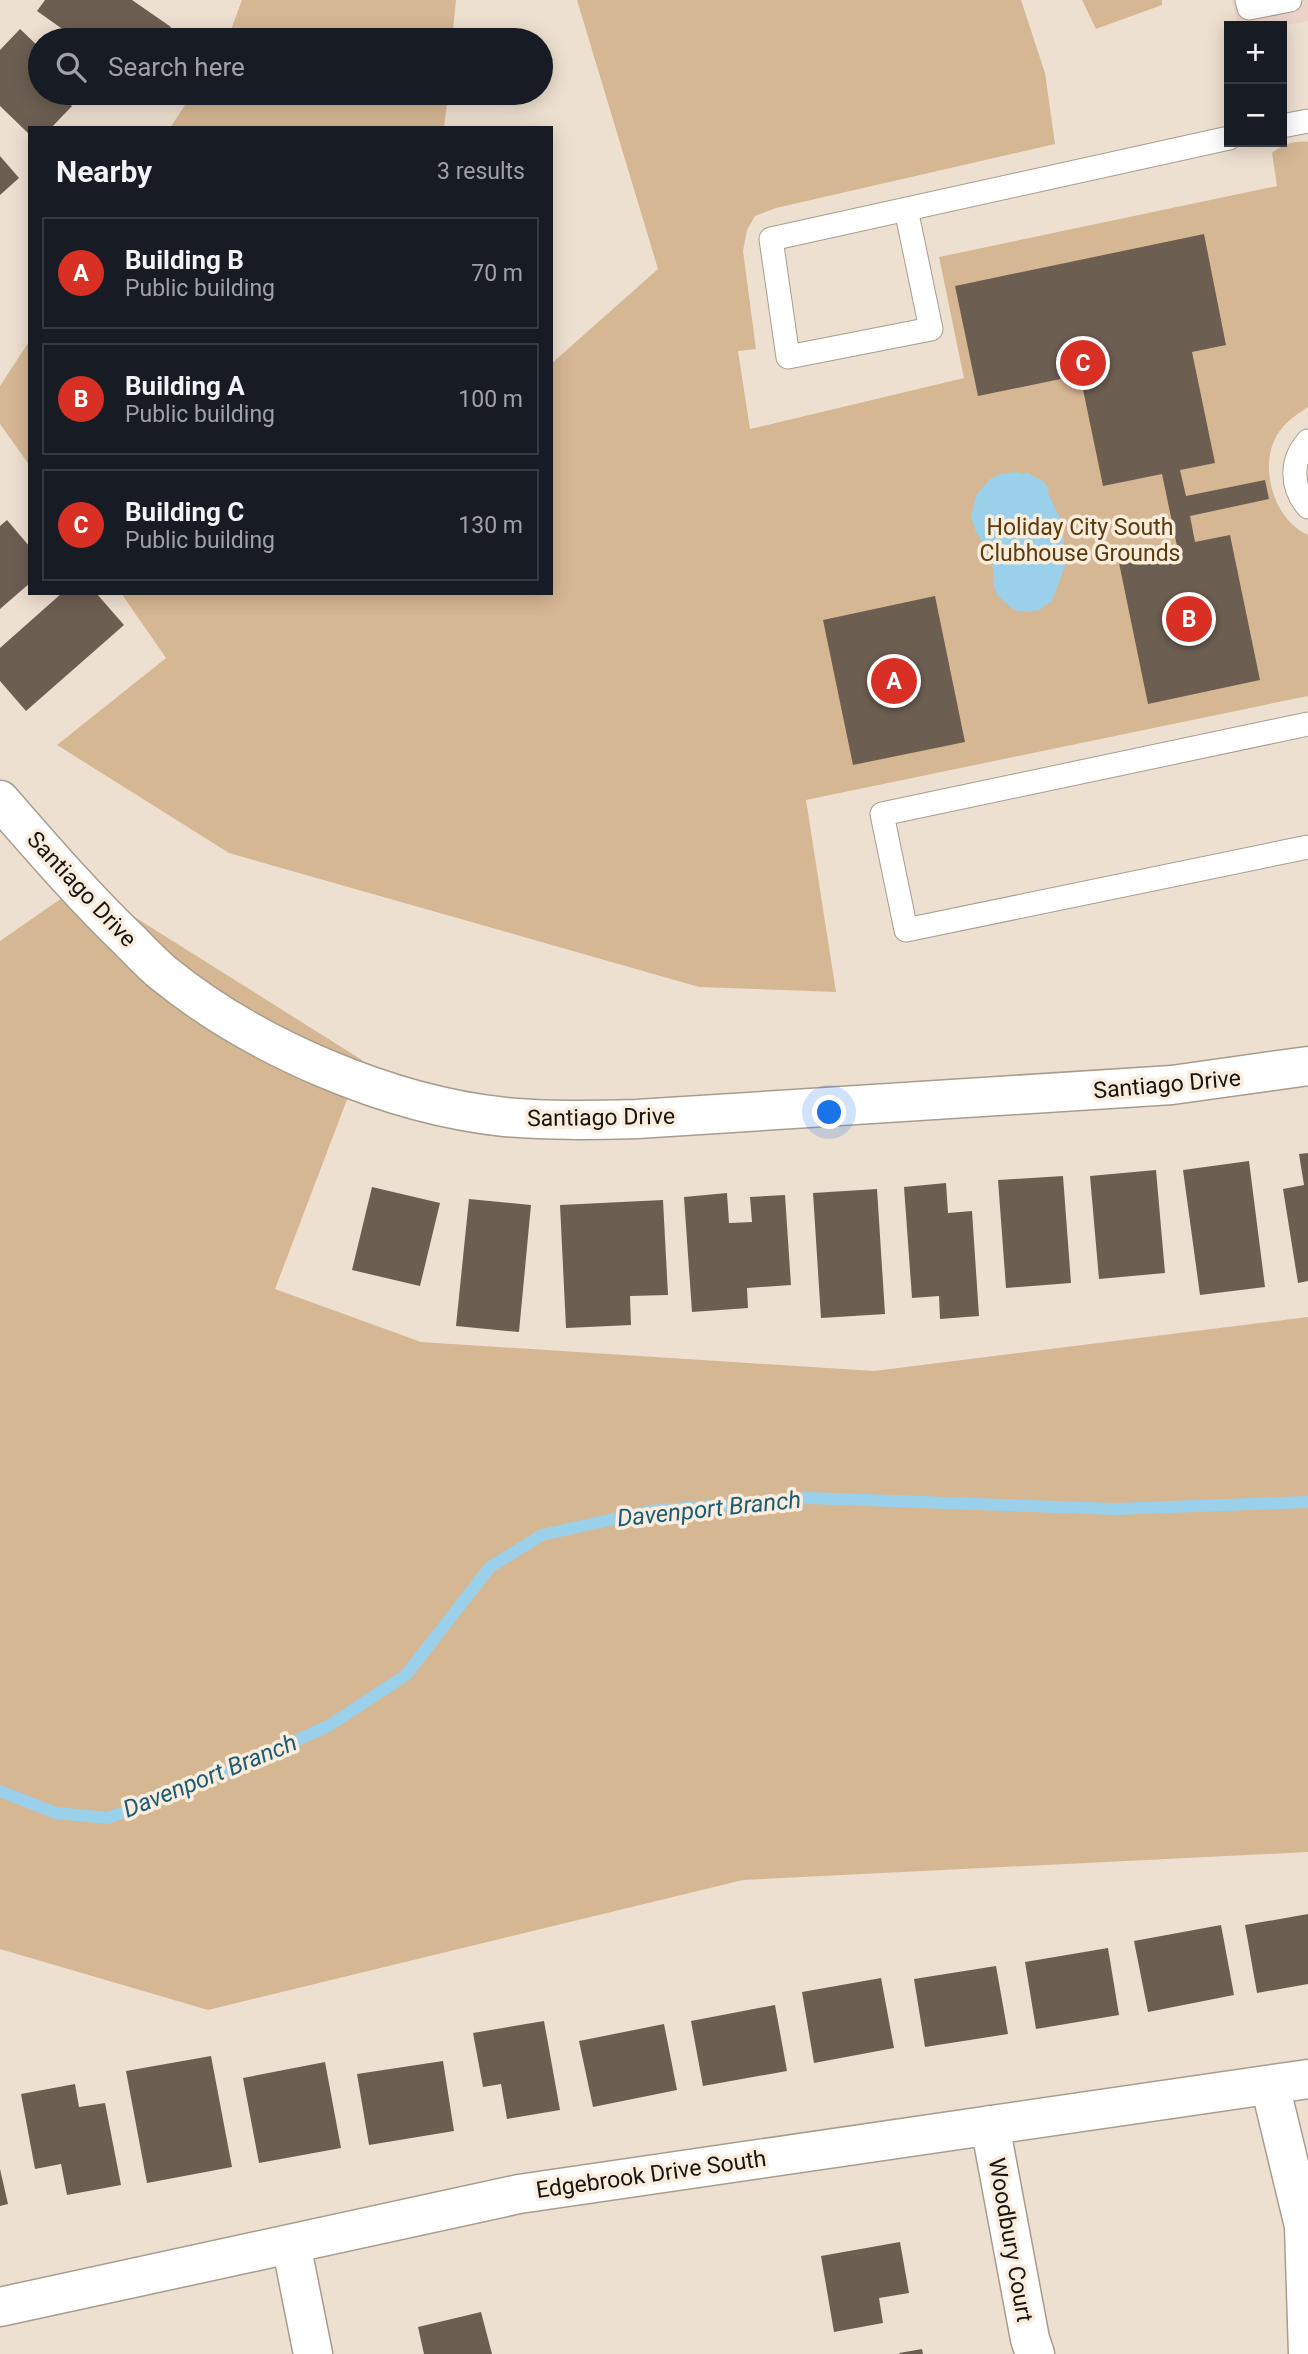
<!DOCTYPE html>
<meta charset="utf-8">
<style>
body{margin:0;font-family:Roboto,sans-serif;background:#20242c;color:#f1f3f6}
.controls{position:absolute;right:21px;top:21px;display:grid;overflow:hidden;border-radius:0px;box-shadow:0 4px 18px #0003}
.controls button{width:63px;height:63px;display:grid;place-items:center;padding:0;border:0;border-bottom:2px solid #363941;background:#171b24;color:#f1f3f6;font:35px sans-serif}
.you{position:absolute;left:830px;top:1113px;width:24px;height:24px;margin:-18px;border:5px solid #fff;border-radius:50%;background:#1a73e8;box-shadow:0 0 0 10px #1a73e833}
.badge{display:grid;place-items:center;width:46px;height:46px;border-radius:50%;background:#d93025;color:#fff;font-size:23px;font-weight:700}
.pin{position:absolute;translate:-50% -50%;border:4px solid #fff;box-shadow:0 2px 7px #0006}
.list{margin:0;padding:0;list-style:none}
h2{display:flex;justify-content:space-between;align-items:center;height:91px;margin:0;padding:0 28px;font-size:30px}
h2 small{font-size:23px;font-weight:400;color:#9ea1a6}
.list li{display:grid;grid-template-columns:46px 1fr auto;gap:21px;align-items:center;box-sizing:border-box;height:112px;margin:0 14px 14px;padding:0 14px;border:2px solid #363941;border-radius:0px}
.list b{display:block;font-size:26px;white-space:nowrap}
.list p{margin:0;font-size:23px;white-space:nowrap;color:#9ea1a6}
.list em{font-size:23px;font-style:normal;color:#9ea1a6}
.icon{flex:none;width:38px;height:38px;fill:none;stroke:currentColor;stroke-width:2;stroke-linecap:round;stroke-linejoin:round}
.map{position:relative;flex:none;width:1308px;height:2354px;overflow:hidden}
.search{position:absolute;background:#171b24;box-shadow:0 4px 18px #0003;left:28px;top:28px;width:525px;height:77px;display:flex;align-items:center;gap:18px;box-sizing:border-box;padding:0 24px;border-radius:38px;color:#9ea1a6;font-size:26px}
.panel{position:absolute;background:#171b24;box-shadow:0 4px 18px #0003;left:28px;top:126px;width:525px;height:469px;border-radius:0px}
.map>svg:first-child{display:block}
.commercial{fill:#ead3c9}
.green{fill:#d6b794}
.water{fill:#9ad0ea}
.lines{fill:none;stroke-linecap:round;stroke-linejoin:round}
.stream{stroke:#9ad0ea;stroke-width:12}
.building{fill:#6d5e52}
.service-casing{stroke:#a99c8d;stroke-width:25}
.minor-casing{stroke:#a99c8d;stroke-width:41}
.service{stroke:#fff;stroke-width:23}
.minor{stroke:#fff;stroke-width:38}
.labels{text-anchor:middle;stroke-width:7;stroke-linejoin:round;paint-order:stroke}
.park-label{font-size:23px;fill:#5d3a09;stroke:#fbeddd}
.street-label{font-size:23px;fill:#1a1510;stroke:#fbeddd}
.water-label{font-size:24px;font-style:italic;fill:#1a5d77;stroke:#fbeddd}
</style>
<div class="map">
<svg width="1308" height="2354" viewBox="0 0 1308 2354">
<rect width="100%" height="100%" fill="#eee0d0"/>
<path class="commercial" d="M1232,0H1308V21L1282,26H1238Z"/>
<path class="green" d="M242,0H456L452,40H227Z
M577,0H1021L1045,73L1055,144L776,208L755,216L747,230L743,251L756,349L738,351L750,429L964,378L939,257L1277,186L1272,153C1281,145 1296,140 1308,142V407C1294,416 1280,426 1274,441C1260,473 1276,521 1308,535V696L806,800L836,992L699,987L229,853L57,745L166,658L121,593H551V364L658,269Z
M1082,0H1162V5L1096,29Z
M193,93H448L444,128H170Z
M30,340V466L0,424V386Z
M82,884L362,1060L275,1289L421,1342L874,1371L1308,1317V1852L743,1880L208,2010L0,1949V941Z"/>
<path class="water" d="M1015,472L1025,474L1026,472L1043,481L1049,489L1047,491L1063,525L1065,566L1052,601L1039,610L1027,612L1014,610L998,596L994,587L992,557L976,532L971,516L977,494L990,479L1001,474Z"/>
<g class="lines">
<path class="stream" d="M0,1791L56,1813L108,1818L241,1766L330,1725L406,1675L490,1567L542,1535L650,1511L809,1498L1115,1509L1308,1502"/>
</g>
<path class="building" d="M45,0H132L171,27L162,40H78L37,11Z
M20,29L40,48V93H59L72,106L51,128H30V135L0,106V50Z
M0,156L19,178L0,195Z
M1204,234L1226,345L1192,352L1215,463L1180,470L1186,496L1265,480L1269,499L1190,516L1195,542L1230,535L1260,680L1148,704L1118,558L1177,546L1162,474L1103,486L1080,375L978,396L955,286Z
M7,520L30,547V583L0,609V526Z
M62,593H96L124,625L26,711L0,681V648Z
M935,596L965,742L853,765L823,620Z
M1308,1153V1281L1298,1283L1283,1189L1304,1185L1299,1154Z
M1249,1161L1265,1287L1200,1295L1183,1170Z
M1156,1170L1165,1273L1099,1279L1090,1176Z
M1063,1176L1071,1283L1006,1288L998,1180Z
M946,1183L948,1213L972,1211L979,1316L940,1319L939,1296L912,1298L904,1187Z
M372,1187L440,1203L420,1286L352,1270Z
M877,1189L885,1314L821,1318L813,1193Z
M727,1193L729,1223L752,1222L750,1197L785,1195L791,1285L747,1288L748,1308L692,1312L684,1197Z
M469,1199L531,1205L519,1332L456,1326Z
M663,1200L668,1295L630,1296L631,1325L566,1328L560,1205Z
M1308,1914V1984L1257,1993L1245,1925Z
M1221,1925L1234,1995L1148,2012L1134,1941Z
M1108,1948L1119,2015L1036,2029L1025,1962Z
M996,1966L1008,2034L925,2047L914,1979Z
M881,1978L894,2048L814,2063L802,1992Z
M775,2005L787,2071L703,2086L691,2021Z
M544,2021L560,2110L507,2119L501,2084L483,2087L473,2033Z
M664,2024L677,2090L593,2107L579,2041Z
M211,2056L232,2167L147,2183L126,2071Z
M443,2061L454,2131L369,2145L357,2074Z
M325,2062L341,2148L259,2163L243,2078Z
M75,2084L79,2107L105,2103L121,2185L67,2195L61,2164L35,2169L21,2094Z
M0,2169L8,2204L0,2206Z
M900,2242L909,2293L879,2298L883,2323L834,2332L821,2256Z
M481,2312L492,2354H424L418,2327Z
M922,2349L923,2354H900L899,2353Z"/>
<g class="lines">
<defs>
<path id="service" d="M1247,0L1249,8L1290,0
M1282,126L1308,121
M906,209L931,329L788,357L771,239L1229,138
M1308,441C1290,461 1291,487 1308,507
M1308,724L882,814L906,930L1308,847"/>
<path id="minor" d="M0,800C42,848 83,896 129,940C140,951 151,963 163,973C254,1047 389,1105 505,1117C549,1121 593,1120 637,1119L1172,1085L1308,1066
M1270,2085L1304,2226L1308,2354
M990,2125L1030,2339L1035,2354
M291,2244L313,2354
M0,2307L519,2194L1308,2079"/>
</defs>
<use href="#service" class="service-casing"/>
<use href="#minor" class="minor-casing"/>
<use href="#service" class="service"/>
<use href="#minor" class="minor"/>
</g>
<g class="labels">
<g class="park-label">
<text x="1080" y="535">Holiday City South<tspan x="1080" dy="26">Clubhouse Grounds</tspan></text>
</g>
<g class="street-label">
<text transform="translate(82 889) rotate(47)" y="8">Santiago Drive</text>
<text transform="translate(1167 1084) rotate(-5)" y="8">Santiago Drive</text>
<text transform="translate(601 1117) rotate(-1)" y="8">Santiago Drive</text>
<text transform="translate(651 2174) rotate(-8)" y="8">Edgebrook Drive South</text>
<text transform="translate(1011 2240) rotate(80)" y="8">Woodbury Court</text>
</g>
<g class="water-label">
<text transform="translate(709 1509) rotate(-6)" y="8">Davenport Branch</text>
<text transform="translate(210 1776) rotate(-22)" y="8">Davenport Branch</text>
</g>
</g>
</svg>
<div class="controls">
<button>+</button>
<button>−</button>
</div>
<div class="you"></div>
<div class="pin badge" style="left:894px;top:681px">A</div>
<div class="pin badge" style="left:1189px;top:619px">B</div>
<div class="pin badge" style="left:1083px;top:363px">C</div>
<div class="search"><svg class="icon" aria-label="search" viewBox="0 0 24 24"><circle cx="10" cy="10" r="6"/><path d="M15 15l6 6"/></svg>Search here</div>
<section class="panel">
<h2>Nearby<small>3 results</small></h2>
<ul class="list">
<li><span class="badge">A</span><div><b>Building B</b><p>Public building</p></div><em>70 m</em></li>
<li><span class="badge">B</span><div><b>Building A</b><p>Public building</p></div><em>100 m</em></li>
<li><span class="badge">C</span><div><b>Building C</b><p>Public building</p></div><em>130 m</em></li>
</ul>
</section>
</div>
